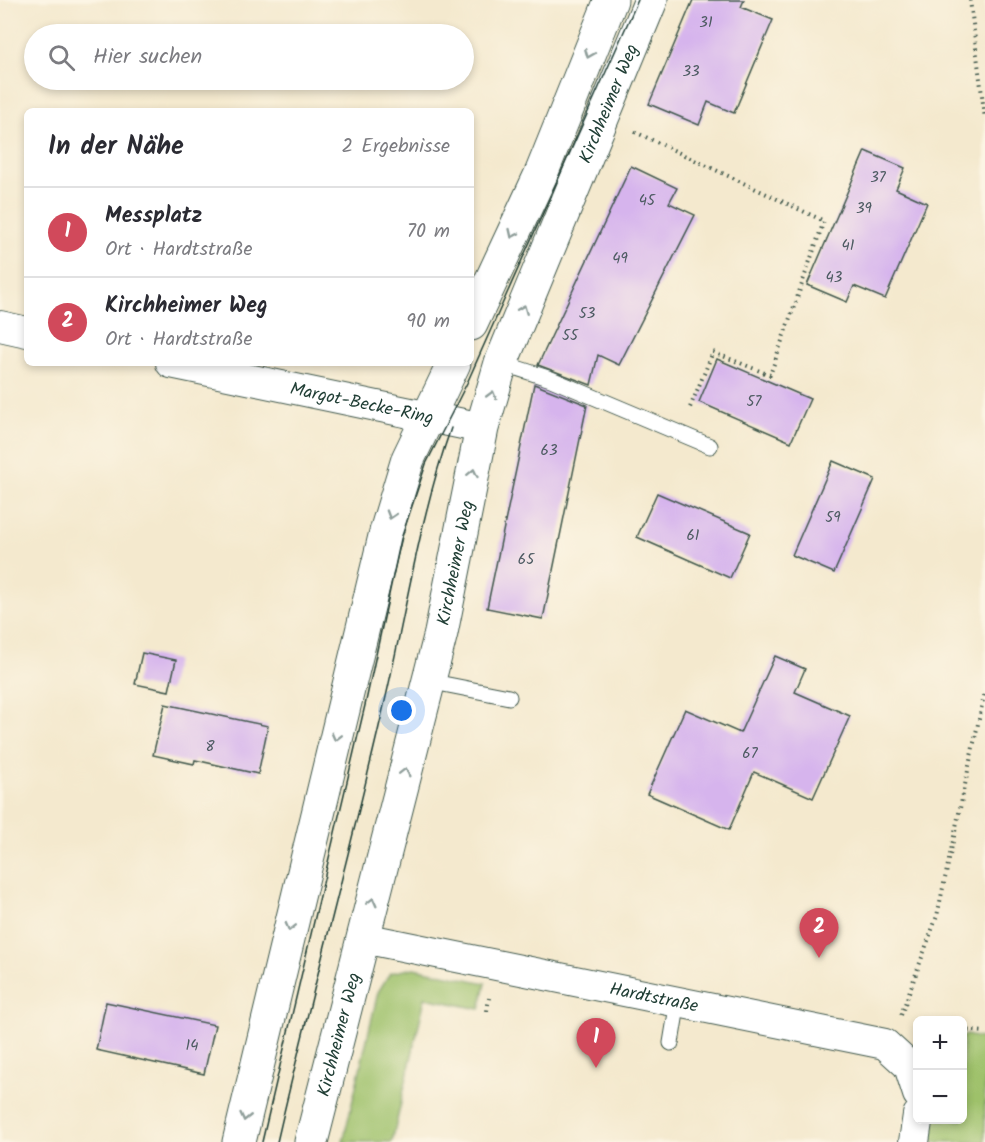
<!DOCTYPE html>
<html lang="de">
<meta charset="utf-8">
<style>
body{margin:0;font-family:Kalam,sans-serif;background:#f2f2f3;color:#2b2b33}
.controls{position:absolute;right:18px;bottom:18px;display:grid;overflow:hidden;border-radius:9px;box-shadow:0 3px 9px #0003}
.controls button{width:54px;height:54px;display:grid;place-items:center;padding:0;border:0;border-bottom:2px solid #e1e1e2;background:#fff;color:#2b2b33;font:30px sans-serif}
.you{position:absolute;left:402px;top:711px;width:21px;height:21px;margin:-15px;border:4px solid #fff;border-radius:50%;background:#1a73e8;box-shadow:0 0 0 9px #1a73e833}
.badge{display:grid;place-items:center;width:39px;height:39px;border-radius:50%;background:#d1495b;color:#fff;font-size:20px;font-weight:700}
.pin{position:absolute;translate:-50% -50px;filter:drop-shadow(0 2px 3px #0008)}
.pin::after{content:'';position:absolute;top:32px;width:21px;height:18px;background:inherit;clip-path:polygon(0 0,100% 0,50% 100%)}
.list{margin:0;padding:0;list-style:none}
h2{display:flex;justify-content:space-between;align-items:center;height:78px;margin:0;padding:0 24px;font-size:26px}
h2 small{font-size:20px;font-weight:400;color:#7c7c81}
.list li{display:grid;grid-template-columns:39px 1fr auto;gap:18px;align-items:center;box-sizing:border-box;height:90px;padding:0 24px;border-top:2px solid #e1e1e2}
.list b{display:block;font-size:22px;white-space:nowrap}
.list p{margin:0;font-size:20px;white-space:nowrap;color:#7c7c81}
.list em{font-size:20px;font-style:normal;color:#7c7c81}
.icon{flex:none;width:33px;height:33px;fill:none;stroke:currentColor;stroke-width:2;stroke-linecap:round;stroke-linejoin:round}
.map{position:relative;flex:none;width:985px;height:1142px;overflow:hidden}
.search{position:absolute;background:#fff;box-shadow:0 3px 9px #0003;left:24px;top:24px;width:450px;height:66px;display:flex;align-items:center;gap:15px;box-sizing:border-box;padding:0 21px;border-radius:33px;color:#7c7c81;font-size:22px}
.panel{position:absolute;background:#fff;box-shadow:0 3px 9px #0003;left:24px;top:108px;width:450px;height:258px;border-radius:9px}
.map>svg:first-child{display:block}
.green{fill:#9ec16b;stroke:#5e7f50;stroke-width:1.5}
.building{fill:#d6b4ed}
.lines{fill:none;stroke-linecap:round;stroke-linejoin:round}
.service-casing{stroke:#3f574b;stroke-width:17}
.minor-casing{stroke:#3f574b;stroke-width:32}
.tertiary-casing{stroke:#3f574b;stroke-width:35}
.path{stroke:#3f574b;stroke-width:4;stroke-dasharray:1.5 4.5;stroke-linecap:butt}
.service{stroke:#fff;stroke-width:15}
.minor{stroke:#fff;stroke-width:30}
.tertiary{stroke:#fff;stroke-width:33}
.tram{stroke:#1f3d34;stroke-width:1.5}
.oneway{stroke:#8f9e9a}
.labels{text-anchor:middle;stroke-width:4.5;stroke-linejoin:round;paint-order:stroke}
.number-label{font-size:15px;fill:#4d5b62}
.street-label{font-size:18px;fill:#1f3d34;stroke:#fcf5e5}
</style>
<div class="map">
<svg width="985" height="1142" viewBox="0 0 985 1142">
<rect width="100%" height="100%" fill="#fcf5e5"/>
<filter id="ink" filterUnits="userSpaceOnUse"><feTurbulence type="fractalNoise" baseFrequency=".0167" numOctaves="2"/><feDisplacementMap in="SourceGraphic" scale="12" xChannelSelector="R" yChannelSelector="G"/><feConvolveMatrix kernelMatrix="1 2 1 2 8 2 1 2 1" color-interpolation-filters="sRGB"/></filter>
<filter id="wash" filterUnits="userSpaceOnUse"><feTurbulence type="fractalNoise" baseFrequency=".008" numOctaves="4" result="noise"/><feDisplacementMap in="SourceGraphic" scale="24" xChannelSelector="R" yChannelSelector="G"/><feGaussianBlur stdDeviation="1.35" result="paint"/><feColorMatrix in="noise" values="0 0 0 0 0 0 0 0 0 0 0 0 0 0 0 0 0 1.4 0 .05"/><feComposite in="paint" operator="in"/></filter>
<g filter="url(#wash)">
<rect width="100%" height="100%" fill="#f4e9ce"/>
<path class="green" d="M414,968L486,983L480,1009L425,998L392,1142H343L378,992L390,973Z
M967,1035L985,1039V1142H932L934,1120H962L963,1036Z"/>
<g id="blocks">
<path class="building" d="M693,0H744L741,7L773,20L734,113L708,102L699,125L649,104Z
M865,151L905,168L896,189L927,203L885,299L854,286L847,302L807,285Z
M631,166L677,188L669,203L695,215L619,365L598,355L591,385L538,365Z
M717,359L810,399L791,442L699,402Z
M534,384L587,405L543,619L487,608Z
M833,461L875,479L834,573L792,555Z
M657,493L750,533L730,578L637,537Z
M142,653L176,660L169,691L135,684Z
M775,656L805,669L795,692L850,716L813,798L754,772L729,830L647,794L685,709L740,733Z
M165,704L268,726L258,774L195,760L194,764L153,755Z
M106,1002L215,1025L204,1074L96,1050Z"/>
</g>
</g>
<g filter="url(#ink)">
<use href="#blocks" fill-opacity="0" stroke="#3f574b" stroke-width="1.5"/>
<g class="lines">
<defs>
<path id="service" d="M501,363L551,379L710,446
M428,681L509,697
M671,1043L678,1001"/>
<g id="minor">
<path d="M0,326L27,332"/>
<path id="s1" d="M171,363L482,428"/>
<path id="s2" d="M363,938L885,1044L909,1066L918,1094"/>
<path d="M914,1142L918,1115"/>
</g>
<g id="tertiary">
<path d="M471,324L541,174L611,0"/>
<path d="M239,1142L386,532L408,459L454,363"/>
<path id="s3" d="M311,1142L441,633L482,428L501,363L651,0"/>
</g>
</defs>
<use href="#service" class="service-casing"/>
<use href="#minor" class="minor-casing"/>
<use href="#tertiary" class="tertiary-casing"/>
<path class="path" d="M970,0L985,119
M635,132L824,221L770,375L713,352L689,410
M487,1011L489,998
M901,1015L937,916L985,691
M962,1030L985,1032"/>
<use href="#service" class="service"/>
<use href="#minor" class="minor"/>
<use href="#tertiary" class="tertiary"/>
<path class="tram" d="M262,1142L366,701L401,539L426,464L467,383L638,0
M277,1142C311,995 351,849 385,701C406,611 420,516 451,428"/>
</g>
<defs><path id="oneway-chevron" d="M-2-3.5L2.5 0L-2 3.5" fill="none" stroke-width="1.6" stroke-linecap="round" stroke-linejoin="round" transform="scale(1.5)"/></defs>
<g class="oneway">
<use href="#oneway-chevron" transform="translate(589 54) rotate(112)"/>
<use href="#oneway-chevron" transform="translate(513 234) rotate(115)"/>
<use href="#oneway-chevron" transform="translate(523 309) rotate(-68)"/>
<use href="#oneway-chevron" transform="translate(492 395) rotate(-74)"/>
<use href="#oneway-chevron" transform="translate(473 473) rotate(-78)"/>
<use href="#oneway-chevron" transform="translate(391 515) rotate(107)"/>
<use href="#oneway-chevron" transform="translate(336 737) rotate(104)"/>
<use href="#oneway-chevron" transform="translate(405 772) rotate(-76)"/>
<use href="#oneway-chevron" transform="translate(372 902) rotate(-76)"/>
<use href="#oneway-chevron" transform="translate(290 927) rotate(104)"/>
<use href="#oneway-chevron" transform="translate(245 1117) rotate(103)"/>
</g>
</g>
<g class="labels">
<g class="number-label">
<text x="706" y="27">31</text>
<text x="691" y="76">33</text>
<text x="878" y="182">37</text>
<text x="647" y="205">45</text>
<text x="864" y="213">39</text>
<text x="848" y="250">41</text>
<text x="620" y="263">49</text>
<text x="834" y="282">43</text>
<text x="587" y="318">53</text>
<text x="570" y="340">55</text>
<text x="754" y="406">57</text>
<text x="549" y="455">63</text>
<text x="833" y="522">59</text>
<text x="693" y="540">61</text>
<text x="526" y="564">65</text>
<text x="210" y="751">8</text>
<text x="750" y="758">67</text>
<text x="192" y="1050">14</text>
</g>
<g class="street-label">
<text dy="6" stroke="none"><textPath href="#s3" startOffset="1083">Kirchheimer Weg</textPath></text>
<text dy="6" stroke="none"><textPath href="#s1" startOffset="195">Margot-Becke-Ring</textPath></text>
<text dy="6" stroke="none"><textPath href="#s3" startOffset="597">Kirchheimer Weg</textPath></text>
<text dy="6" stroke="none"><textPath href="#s2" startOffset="297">Hardtstraße</textPath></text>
<text dy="6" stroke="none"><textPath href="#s3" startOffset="111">Kirchheimer Weg</textPath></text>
</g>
</g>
</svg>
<div class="controls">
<button>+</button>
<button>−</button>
</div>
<div class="you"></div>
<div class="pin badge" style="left:596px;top:1068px">1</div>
<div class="pin badge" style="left:819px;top:958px">2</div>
<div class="search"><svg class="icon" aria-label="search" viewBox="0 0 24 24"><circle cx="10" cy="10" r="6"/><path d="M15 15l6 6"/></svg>Hier suchen</div>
<section class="panel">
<h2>In der Nähe<small>2 Ergebnisse</small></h2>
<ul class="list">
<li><span class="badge">1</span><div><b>Messplatz</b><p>Ort · Hardtstraße</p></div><em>70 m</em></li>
<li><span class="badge">2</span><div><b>Kirchheimer Weg</b><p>Ort · Hardtstraße</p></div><em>90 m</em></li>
</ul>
</section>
</div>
